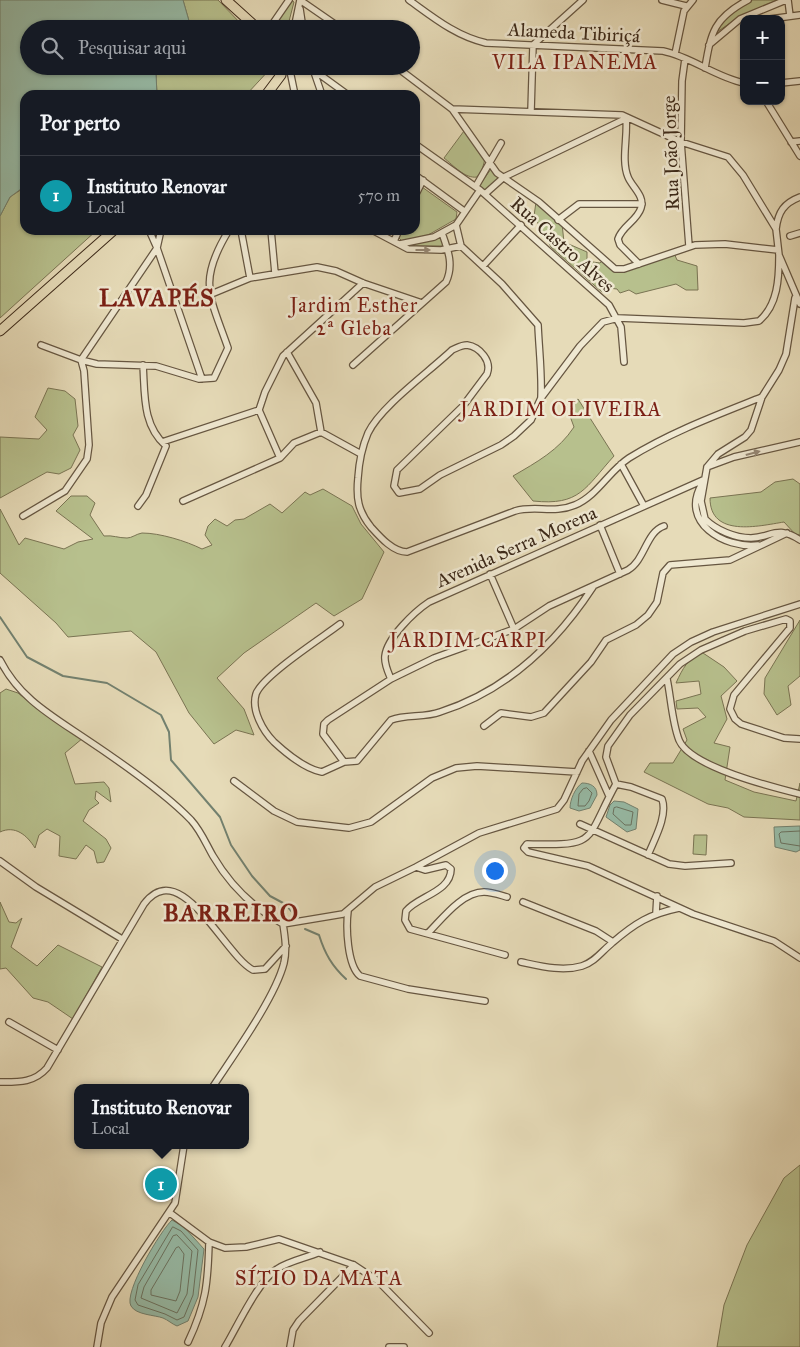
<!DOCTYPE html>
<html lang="pt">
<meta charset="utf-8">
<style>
body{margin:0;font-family:"IM FELL Great Primer",serif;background:#20242c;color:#f1f3f6}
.controls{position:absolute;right:15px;top:15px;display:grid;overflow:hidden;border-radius:10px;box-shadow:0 1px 4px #0004}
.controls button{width:45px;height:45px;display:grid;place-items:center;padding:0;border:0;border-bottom:1px solid #363941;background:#171b24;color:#f1f3f6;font:25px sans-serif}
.you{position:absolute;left:494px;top:870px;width:18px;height:18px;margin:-12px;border:4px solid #fff;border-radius:50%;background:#1a73e8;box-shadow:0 0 0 8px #1a73e833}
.badge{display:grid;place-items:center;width:32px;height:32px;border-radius:50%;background:#c59692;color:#fff;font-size:16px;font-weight:700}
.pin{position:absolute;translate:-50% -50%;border:2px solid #fff;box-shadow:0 1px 5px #0006}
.popup{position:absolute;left:74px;top:1084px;width:175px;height:65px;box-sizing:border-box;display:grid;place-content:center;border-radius:10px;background:#171b24;filter:drop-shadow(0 1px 4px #0005);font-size:16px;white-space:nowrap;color:#9ea1a6}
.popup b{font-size:19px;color:#f1f3f6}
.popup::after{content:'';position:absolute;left:50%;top:100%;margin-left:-10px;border:10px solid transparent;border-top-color:#171b24}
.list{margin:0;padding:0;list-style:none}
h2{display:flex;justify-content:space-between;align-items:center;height:65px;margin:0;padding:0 20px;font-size:21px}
h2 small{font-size:16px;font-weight:400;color:#9ea1a6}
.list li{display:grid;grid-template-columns:32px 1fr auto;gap:15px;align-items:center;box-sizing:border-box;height:80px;padding:0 20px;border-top:1px solid #363941}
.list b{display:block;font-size:19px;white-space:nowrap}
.list p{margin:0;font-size:16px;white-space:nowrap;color:#9ea1a6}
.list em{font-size:16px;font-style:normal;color:#9ea1a6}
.icon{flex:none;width:28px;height:28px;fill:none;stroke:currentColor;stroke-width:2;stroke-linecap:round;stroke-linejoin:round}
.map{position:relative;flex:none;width:800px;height:1347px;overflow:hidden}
.search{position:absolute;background:#171b24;box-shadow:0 1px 4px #0004;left:20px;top:20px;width:400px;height:55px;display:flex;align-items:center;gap:12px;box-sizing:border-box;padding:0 18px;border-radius:28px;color:#9ea1a6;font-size:19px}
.panel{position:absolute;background:#171b24;box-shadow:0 1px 4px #0004;left:20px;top:90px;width:400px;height:145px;border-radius:15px}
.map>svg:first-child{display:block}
.green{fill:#b7c08d;stroke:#7a7453}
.water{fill:#97bca8;stroke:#73816f}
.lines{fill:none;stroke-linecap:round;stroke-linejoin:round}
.shore{stroke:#6a7260;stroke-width:1}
.stream{stroke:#73816f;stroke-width:2}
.street-casing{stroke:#665641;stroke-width:8}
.primary-casing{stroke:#3c2919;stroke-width:11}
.street{stroke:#efe8d1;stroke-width:5.5}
.primary{stroke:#e6dbb8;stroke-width:9}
.oneway{fill:#968875}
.labels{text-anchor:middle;stroke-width:5;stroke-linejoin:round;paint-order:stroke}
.street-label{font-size:19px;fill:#3c2919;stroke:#efe8d1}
.neighbourhood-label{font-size:20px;letter-spacing:1px;fill:#7a1f14;stroke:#efe8d1}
.district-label{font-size:24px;font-weight:bold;letter-spacing:1px;fill:#7a1f14;stroke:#efe8d1}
</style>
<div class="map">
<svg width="800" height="1347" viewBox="0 0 800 1347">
<rect width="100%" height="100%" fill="#e6dbb8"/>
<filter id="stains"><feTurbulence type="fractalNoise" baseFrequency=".004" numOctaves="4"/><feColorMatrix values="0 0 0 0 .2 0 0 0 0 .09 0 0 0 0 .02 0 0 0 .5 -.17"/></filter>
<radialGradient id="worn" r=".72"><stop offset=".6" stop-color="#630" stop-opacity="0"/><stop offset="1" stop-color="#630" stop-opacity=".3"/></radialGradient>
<path class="green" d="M183,0H218L246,29H185L189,21Z
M291,0L294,2L287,29H273Z
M751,0H777L739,17L717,32C720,16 738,8 751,0Z
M161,66H271V68L246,95H157L156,74Z
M464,131L485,159L482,170L477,177C465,179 453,165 444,158Z
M491,169L499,177L485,191L479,186Z
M25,187V230H97L0,318V216L10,197Z
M422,187L457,212L456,219L428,235L402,241L399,238L401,230H415V201Z
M536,202L562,224L564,242L587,252V259L593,262L600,263L603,260L615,269L674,253L677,260L697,266L698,290H686L676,284L636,294L629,290L620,293L617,289L608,288L602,292L551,247L534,216Z
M441,237L442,242L446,246H407V244Z
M48,388L65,391L75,399L78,426L73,435L80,450L71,468L59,474L47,472L0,498V437L39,439L47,430L35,417Z
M578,399L614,456C585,488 580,506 533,501L513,476C537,462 559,450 574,427L567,408Z
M793,479L800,484V535L795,534L784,522C759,526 710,538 710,498L761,492L775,482Z
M323,489L352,506L361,524L384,552L362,599L334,616L316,603L244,653L217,678L244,709L254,735L236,730L214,744L189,713L156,652L131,631L68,637L56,623L0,573V509L19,545L25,538L64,549L78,542L93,539L56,511L71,496H87L95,503L90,515L104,536C113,535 118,538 127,538C132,538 136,534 142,533C160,533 186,541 202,549L212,545L205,535L208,526L215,519L227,526L235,520L244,519L270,504L282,513L305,492L310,495Z
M800,620V676L788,686L791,705L777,715L764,694L765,678Z
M703,653L724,667L737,681L721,696L727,719L714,743L730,747L725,780L754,792L796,801L800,783V820L744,817L728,808L708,804L644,772L650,763H673L687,740L683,729L706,717L698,708L677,709L676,701L701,694L699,681L676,683C683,668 687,659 703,653Z
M6,689L18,693L42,712L83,738L65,753L75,784L104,782L109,788L111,802L96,791L95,799L99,803L89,810L83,821L106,839L111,848L104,862L97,863L94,851L86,845L76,859L59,856L60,836L47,829L39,835L35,848C27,835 15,825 0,832V693Z
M694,835H707L706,855L693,854Z
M0,902L9,922L16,923L22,918L11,947L37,966L58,945L102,967L73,1019L48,1002L33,998L6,968L0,969Z
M800,1165V1347H717L724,1305L747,1245L784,1178Z"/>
<path class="water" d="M0,0H183L189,21L185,29H29V66H161L156,74L157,95H25V186L10,197L0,216Z
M582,783C590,783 597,786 597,795L590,808L579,811L570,808C570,800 575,788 582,783Z
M614,801L624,802L638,809L636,829L627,832L606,817L610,805Z
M800,826V850L796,852L775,847L774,827Z
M172,1220L184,1227L204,1249L198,1297L188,1321L177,1326C172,1324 168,1320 163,1318C155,1315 136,1315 131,1306C123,1293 161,1230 172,1220Z"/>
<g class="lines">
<path class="shore" d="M587,788L592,793L589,801L585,806H578L579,794L583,789Z
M617,807L633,812L631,825H625L613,814L614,808Z
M800,831L781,832L779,834L781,843L800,846
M173,1227L181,1231L198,1250L193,1295L184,1317L177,1320L165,1314L138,1305L135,1300L138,1285Z
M177,1235L192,1251L187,1294L177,1313L141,1298L144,1287L173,1236Z
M179,1247L184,1254L180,1291L176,1301L151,1295V1290L176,1248Z"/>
<path class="stream" d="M0,617L27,657L63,676L107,683L161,715L169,732L171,760L220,817L231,845L252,876L270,896L285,904L295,915
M305,929L319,935C325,954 332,966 346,979"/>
<defs>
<path id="street" d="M300,0L342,29
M409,0C434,18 456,36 486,43L663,51C692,57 715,77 744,83
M662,0L686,6
M788,0L790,16
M300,9L303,29
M748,16L761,19
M770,19L800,15
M269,29L289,0
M294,29L300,0
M533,45L583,0
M709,45L740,19L786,0
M675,54L684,11L693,0
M685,59L682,81L681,142L689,246
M289,66L295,95
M312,66L322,95
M395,66L452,109L497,173L539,202L615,269H624L695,245L725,244L778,250
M705,68C711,32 714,18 748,0
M315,71L348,95
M781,83L800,81
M766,101L800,156
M452,109L622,115L681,142L728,157L743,175L776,229L779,255L800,304
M531,111L533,45
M626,118C628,137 621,160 628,177C632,187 645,196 641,208C637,221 622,226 618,239L620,245L639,264
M791,142L800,141
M415,144L480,190
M415,175L464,211
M476,186L501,143
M485,194L504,177L627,118
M415,196L423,180
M558,220L579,204H642
M456,225L461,246
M776,229C778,212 784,203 800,197
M149,230L157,248L202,379
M241,230L250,278
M271,230L275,273
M372,230L408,249L441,250L461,246
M790,236L800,233
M394,241L399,230
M400,244L434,237L456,225L480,190L609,305L621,327L624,362
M461,246L502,284L538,325C539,349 542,373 541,397
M483,266L521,225
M209,295L250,278L317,267L336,271L363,283L422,303
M795,298L786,354L779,370L762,397L751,430L745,437L718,454L707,467L701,501L705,519C716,530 735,538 751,538C772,537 777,525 800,540
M41,345L81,360L97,364L156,366L199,379L214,378L228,348C210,296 197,282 229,230
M287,352L316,403L321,432L361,454
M353,365L446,282C454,265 448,250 442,233
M762,397C717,415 671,432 629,458C609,471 597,496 575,505C554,514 535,505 515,511L407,552C393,552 380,537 371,527C358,511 356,498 358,478C359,462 362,447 368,433C381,406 429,372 452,350C457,348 461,345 467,345C480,347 492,361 487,374L463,406L397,470L394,486L399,493L420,489L440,475L501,445L514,436L531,420L541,398L580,346L603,322L618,318L744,323L759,321C778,305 779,278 779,255
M259,410L265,392L283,356L363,283
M259,410L280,458
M162,442L259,410
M621,464L644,506
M707,467L734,457L800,442
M702,484C679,522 724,549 758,545
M183,501L280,458L294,443L321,432
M138,506L146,495L166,446C142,425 145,394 143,365
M23,516L65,491L87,459L89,445L84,371L81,360L157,248L161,230
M600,525L620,574
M490,574L514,629
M340,624C323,637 262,676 256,694C251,710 263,731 274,742C287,754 305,769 322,772L344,762L357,761L391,720C406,714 424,718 440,712C506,691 555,645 593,587
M0,660C19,698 52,716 86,739C119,761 164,792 191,820C201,831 206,844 213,856C230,885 253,908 283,924
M391,679C388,672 384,664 385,656C387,638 414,612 429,602L703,480
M667,679C671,698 672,722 679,740C690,767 772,787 800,794
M484,726L501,713L531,717L544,713L591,662L606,640L636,625L648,615L657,602L663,573L670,565L730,560L787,533
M800,739L784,738L741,724L735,719L730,709L734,695L790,628V621L786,619L745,631L701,650L680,664L630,715L608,746L606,757L616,784C584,842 600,846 527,844L524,848L528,852L588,866L693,914L774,941L800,958
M589,751L609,796
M344,762L323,734L324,724L328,720L391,679L434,658L514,629L549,606L628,570C645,560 646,532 664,526
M234,781L274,811L297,822L349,828L371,822L432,778L456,768L477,766L577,772
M616,784L631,787L662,799C668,816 654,840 648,855
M580,824L669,864L685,866L731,863
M0,861L36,887L122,939
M416,867L425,870L446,865L451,869C451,892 418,896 406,911L405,920L410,929L505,955
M523,902L596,931L613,942
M348,911C346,927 347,965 360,976L408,989L485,1001
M656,913L657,896
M283,924L343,914L375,887L416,867L479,833L557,809L564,800L582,761L611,720L673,654L691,642L713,632L800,604
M428,933C442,919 462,892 484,892C492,892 500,895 507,897
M521,962C540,966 562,972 582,966C595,962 602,951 612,943C635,923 650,914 679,908
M9,1022L58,1050
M0,1082C18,1082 34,1083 47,1068L144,904C181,855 224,955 253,970L265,969L286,946
M212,1088C233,1056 275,998 284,963C287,950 285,937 283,924
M170,1213L209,1242L225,1248L246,1247L279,1239L354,1265L378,1281L429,1333
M188,1342C206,1304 208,1283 209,1242
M97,1347L101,1323L112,1297L175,1203L184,1145
M225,1347C237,1327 258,1281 277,1269C289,1261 306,1258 320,1252
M290,1347L293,1330L299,1321L354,1265
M389,1347H404"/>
<path id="primary" d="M226,0L258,29
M266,95L281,75V66
M0,331L114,230"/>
</defs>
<use href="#street" class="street-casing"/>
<use href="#primary" class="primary-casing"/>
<use href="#street" class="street"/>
<use href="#primary" class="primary"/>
</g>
<defs><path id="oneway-solid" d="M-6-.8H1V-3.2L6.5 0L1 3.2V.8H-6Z" transform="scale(1.25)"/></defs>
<g class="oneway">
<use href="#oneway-solid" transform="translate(423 250)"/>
<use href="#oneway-solid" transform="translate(753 453) rotate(-15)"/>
</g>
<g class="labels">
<g class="street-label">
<text transform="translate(574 32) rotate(3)" y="7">Alameda Tibiriçá</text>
<text transform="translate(670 153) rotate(-92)" y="7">Rua João Jorge</text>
<text transform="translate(563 244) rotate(42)" y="7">Rua Castro Alves</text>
<text transform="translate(516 546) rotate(-24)" y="7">Avenida Serra Morena</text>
</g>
<g class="neighbourhood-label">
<text x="575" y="69">VILA IPANEMA</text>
<text x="354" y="312">Jardim Esther<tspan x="354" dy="23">2ª Gleba</tspan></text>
<text x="561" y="416">JARDIM OLIVEIRA</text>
<text x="468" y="647">JARDIM CARPI</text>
<text x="319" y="1285">SÍTIO DA MATA</text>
</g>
<g class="district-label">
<text x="157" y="306">LAVAPÉS</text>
<text x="231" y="921">BARREIRO</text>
</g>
</g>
<rect width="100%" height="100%" filter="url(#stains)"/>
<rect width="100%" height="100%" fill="url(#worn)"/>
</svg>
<div class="controls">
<button>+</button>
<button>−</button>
</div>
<div class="you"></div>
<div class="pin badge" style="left:161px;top:1184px;background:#0f9aa8">1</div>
<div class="popup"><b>Instituto Renovar</b>Local</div>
<div class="search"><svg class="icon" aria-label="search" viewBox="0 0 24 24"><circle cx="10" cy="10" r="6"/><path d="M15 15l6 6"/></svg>Pesquisar aqui</div>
<section class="panel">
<h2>Por perto<small></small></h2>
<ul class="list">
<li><span class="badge" style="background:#0f9aa8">1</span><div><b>Instituto Renovar</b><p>Local</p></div><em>570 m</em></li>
</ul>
</section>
</div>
